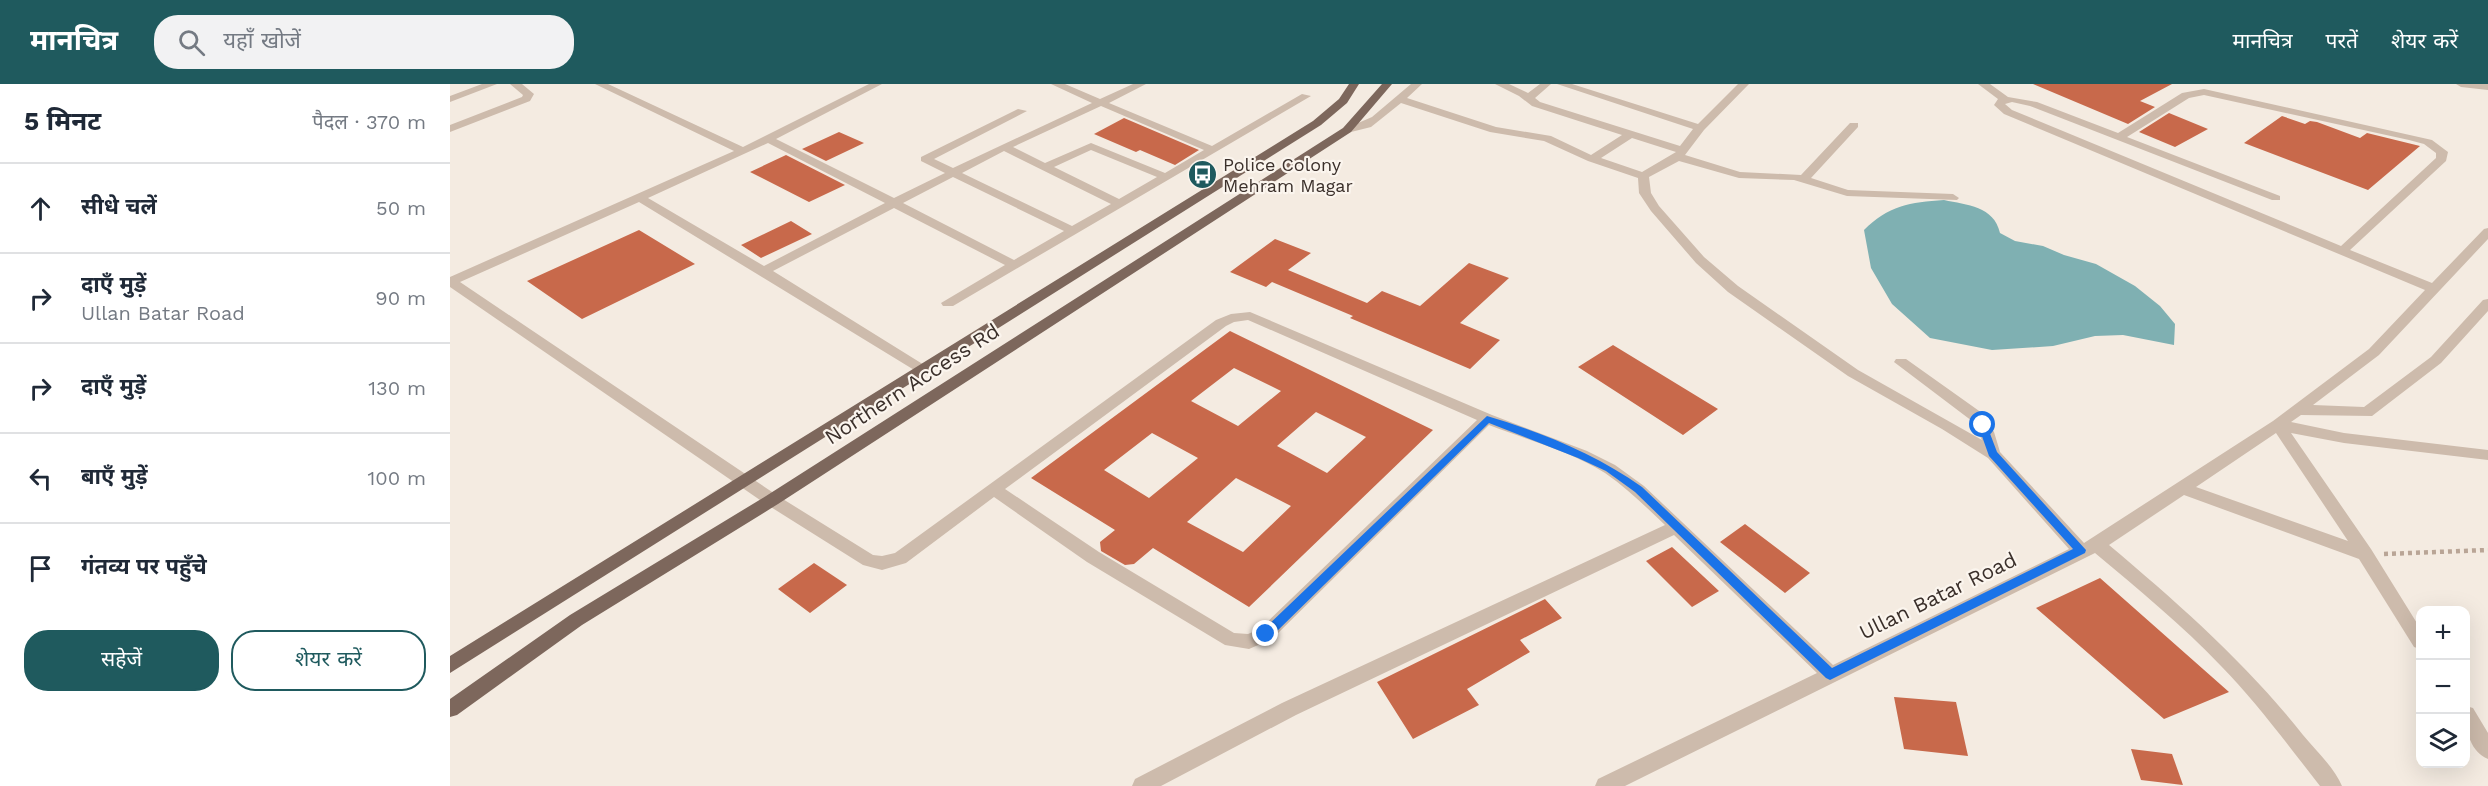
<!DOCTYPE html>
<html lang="hi">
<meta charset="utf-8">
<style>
body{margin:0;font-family:"Work Sans","Noto Sans Devanagari",sans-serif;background:#f2f2f3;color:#1f2937}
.controls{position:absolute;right:18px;bottom:18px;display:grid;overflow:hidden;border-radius:12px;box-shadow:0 6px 24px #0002}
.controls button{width:54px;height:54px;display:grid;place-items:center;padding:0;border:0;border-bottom:2px solid #e0e1e3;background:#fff;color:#1f2937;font:30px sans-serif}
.stop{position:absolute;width:18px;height:18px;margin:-14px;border:4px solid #1a73e8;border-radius:50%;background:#fff}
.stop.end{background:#1a73e8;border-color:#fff;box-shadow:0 2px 6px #0008}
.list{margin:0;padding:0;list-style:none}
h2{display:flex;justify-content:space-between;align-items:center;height:78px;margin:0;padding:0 24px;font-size:26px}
h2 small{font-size:20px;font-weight:400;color:#747a83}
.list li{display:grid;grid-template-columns:39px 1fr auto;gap:18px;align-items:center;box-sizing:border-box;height:90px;padding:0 24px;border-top:2px solid #e0e1e3}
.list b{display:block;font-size:22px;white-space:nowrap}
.list p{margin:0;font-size:20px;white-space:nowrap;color:#747a83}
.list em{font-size:20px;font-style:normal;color:#747a83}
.actions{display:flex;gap:12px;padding:18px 24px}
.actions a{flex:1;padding:14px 0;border:2px solid #1f5a5e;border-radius:24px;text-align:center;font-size:21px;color:#1f5a5e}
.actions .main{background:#1f5a5e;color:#fff}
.icon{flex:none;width:33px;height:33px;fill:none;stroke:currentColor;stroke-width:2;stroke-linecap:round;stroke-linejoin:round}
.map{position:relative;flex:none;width:2038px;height:702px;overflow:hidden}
header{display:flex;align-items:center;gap:36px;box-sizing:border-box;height:84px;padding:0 30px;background:#1f5a5e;color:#fff}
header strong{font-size:28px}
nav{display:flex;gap:33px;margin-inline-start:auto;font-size:21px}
.search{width:420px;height:54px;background:#f2f2f3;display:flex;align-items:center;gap:15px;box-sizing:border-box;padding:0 21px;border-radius:24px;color:#747a83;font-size:22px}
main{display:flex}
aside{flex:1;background:#fff}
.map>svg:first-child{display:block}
.water{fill:#7fb0b2}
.building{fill:#c8694b;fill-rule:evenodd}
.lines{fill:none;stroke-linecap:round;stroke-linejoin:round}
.path{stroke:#b9a596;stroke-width:4.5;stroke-dasharray:4 4;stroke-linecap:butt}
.minor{fill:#cdbbac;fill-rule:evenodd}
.major{fill:#7d675c;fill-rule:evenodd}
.route{fill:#1a73e8}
.labels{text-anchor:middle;stroke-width:4.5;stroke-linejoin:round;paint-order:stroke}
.far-poi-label{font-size:18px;fill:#3b302b;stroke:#fbf5ee;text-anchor:start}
.street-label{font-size:21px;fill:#3b302b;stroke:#fbf5ee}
</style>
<header>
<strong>मानचित्र</strong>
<div class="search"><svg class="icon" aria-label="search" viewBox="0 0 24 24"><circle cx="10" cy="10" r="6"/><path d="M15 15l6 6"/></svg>यहाँ खोजें</div>
<nav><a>मानचित्र</a><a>परतें</a><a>शेयर करें</a></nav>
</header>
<main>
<aside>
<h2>5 मिनट<small>पैदल · 370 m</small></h2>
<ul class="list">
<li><svg class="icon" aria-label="ahead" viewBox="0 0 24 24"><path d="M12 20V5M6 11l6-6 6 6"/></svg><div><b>सीधे चलें</b></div><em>50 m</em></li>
<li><svg class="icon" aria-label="right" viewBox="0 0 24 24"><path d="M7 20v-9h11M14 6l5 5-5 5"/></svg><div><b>दाएँ मुड़ें</b><p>Ullan Batar Road</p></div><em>90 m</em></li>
<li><svg class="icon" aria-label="right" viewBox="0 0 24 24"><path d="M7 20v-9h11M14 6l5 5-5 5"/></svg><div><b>दाएँ मुड़ें</b></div><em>130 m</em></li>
<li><svg class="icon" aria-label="left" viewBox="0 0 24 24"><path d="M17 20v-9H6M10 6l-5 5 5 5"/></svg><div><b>बाएँ मुड़ें</b></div><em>100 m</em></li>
<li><svg class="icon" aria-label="arrive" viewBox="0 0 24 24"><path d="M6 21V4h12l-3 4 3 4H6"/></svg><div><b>गंतव्य पर पहुँचे</b></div></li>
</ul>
<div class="actions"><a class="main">सहेजें</a><a>शेयर करें</a></div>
</aside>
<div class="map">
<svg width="2038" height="702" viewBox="0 0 2038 702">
<rect width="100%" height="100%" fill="#f4ebe1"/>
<path class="water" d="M1494,116C1517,121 1544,122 1550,149L1565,157L1593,162L1614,171L1646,180L1685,202L1710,222L1725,240L1724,261L1673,251L1645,252L1603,262L1542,266L1480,254L1442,220L1421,184L1414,146C1438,122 1460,118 1494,116Z"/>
<path class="building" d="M1583,0H1722L1690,17L1705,23L1678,40Z
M1719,29L1758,45L1725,63L1689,48Z
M1832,32L1855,40L1860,37L1867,38L1910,54L1917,49L1970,62L1918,106L1794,59Z
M674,34L749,66L725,81L690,66L686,68L644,50Z
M389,48L414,59L376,77L352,65Z
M336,71L338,72L395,101L359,118L300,88Z
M341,137L362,150L311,174L291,161Z
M189,146L245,180L132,235L77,197Z
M825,155L861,169L838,186L917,219L932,207L970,222L1019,179L1059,194L1010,239L1050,256L1020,285L900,234L903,232L822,198L816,203L780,188Z
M780,247L983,346L799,523L703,464L684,480L675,481L651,467L650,458L665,446L581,394ZM784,284L831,307L788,342L741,317ZM866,328L916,353L877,389L827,362ZM702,349L748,374L699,414L654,386ZM786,394L841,422L793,468L737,438Z
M1163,261L1268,325L1233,351L1128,283Z
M1295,440L1360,489L1335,509L1270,458Z
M1222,463L1269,507L1242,523L1196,477Z
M364,479L397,501L360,529L328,505Z
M1650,494L1779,608L1714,635L1586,524Z
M1095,515L1112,534L1070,556L1080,568L1017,605L1029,621L963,655L927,598Z
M1444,613L1506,618L1518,672L1454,665Z
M1681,665L1722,670L1733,701L1691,696Z"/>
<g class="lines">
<path class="path" d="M1934,470L2038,466"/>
<path class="minor" d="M32,0H47L0,18V12Z
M60,0H72L84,10L80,17L0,48V41L72,13L73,11Z
M145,0H158L293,63L419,0H432L326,55L444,114L495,89L471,77V73L568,25L577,27L484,75L503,84L642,19L601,0H615L650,15L683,0H696L659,19L762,62L852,10L861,12L503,222H493L491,219L555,181L444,124L323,187L479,284L481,287L479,290L474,292L189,118L10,198L328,412L423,471L432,472L445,469L766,236L781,230L800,228L1042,331L1137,367L1165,381L1194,402L1383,581L1619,465L1538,374L1492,345L1398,292L1278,208L1246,179L1201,127L1189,109L1188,94L1138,77L1094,57L1040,48L951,19L921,43L897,49L892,46L922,33L961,0H972L957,14L1046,43L1101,52L1141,71L1172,51L1082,22L1069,12L1045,0H1059L1078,9L1090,0H1101L1085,14L1090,18L1230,62L1243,45L1107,0H1122L1248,40L1288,0H1299L1254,46L1235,71L1290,88L1351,91L1400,39H1408V43L1361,94L1398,106L1503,110L1509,114L1507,116L1397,112L1344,96L1289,94L1229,77L1199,93L1201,109L1209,122L1254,173L1288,202L1408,286L1532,356L1522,337L1444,278L1446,275H1456L1532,329L1544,348L1550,368L1634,459L1823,337L1919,265L1975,206L1554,30L1544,21L1548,15L1528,0H1540L1558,13L1587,18L1668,49L1732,9L1754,5L1982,56L1998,68L1996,77L1900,166L1982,199L2034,145L2038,144V155L1929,271L1863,321L1914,323L1981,273L2033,216L2038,215V227L1991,279L1922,332L1851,331L1841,338L1894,349L2038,366V376L1894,359L1841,349L1921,465L1970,544V565L1964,563L1909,475L1734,411L1659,461C1729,520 1796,579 1853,651C1866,667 1884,683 1892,702H1870C1838,661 1807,619 1771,582C1732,541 1688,505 1645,469L1175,702H1145L1148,695L1367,589L1224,451L846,631L711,702H682L685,695L832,619L1215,441C1196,423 1177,404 1155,389C1121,367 1077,356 1039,341L822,555L799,565L775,561L637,478L544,413L456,479L432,486L413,481L316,420L0,203V193L284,67ZM1754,11L1959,56L1974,60L1986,69V74L1891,162L1562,26L1555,20L1562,18L1580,22L1822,116H1830V112L1677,53L1739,14ZM651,22L754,66L715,89L641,59L595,79L563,63ZM1182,54L1226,68L1192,88L1151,74ZM318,59L435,119L314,182L198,114ZM641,66L707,93L669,115L604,83ZM554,67L661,120L622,142L512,89ZM503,93L614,147L564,176L453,119ZM798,236L1027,336L810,545L798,550L784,549L649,468L555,405L776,242L784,238ZM1826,349L1898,457L1746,403Z
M2006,0H2038V6L2011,3Z
M2016,622L2023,624L2038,649V675C2018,667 2014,640 2016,622Z"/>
<path class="major" d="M899,0H909L897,19L871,41L0,589V572L863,37L889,15Z
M932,0H942L901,48L328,420L132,541L7,631L0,633V615L120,531L316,412L893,44Z"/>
</g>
<path class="route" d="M1037,332C1091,348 1146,370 1192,403L1382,584L1623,465L1539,372L1528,341L1530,339H1536L1547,368L1636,466L1635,469L1380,596L1376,594L1185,408L1156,387L1128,374L1039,339L820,554H812V547Z"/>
<defs>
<symbol id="bus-disc" viewBox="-11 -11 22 22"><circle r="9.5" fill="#1f5a5e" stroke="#fbf5ee"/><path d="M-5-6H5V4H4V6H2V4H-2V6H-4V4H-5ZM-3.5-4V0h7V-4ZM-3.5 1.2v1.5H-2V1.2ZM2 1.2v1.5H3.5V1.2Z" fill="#fff"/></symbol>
</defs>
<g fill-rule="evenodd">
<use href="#bus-disc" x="736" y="74" width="33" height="33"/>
</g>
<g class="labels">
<g class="far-poi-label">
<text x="773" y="87">Police Colony<tspan x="773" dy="21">Mehram Magar</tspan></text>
</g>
<g class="street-label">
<text transform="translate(462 300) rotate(-33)" y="7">Northern Access Rd</text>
<text transform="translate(1488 512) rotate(-26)" y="7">Ullan Batar Road</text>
</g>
</g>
</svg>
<div class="controls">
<button>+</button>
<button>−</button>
<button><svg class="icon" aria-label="layers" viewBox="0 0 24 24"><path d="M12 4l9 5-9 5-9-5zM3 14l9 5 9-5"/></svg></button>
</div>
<div class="stop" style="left:1533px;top:341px"></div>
<div class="stop end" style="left:816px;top:550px"></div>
</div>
</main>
